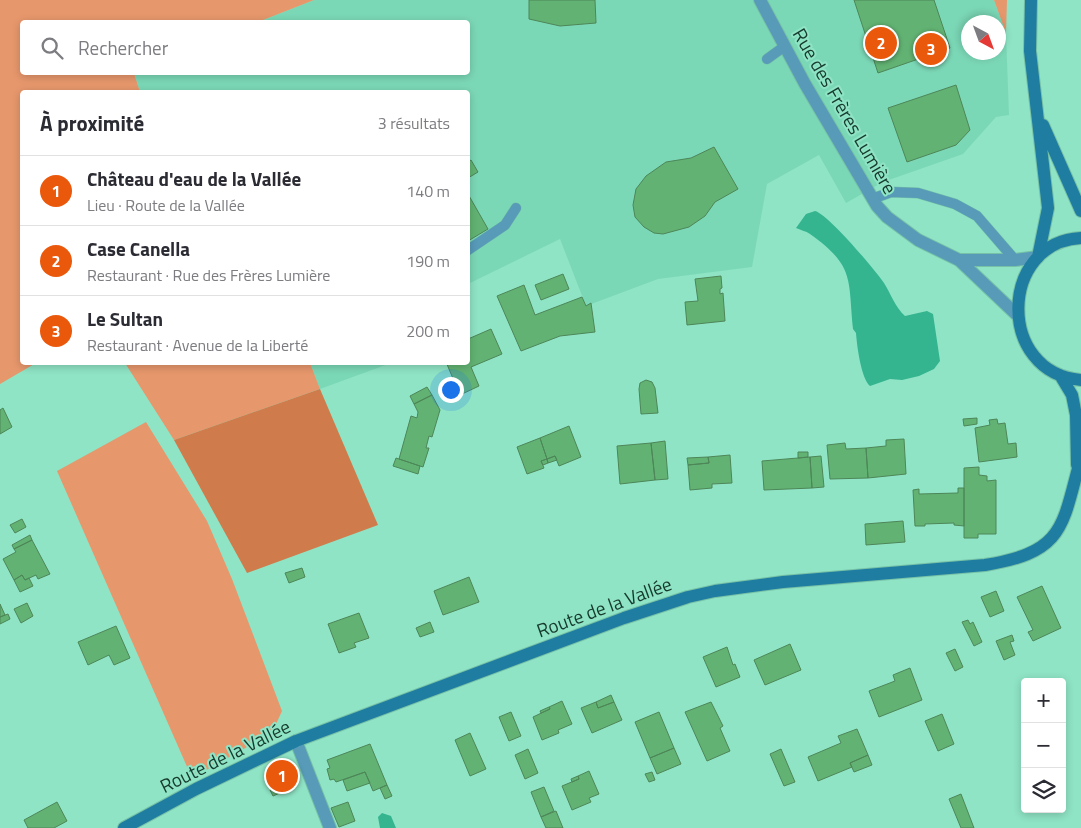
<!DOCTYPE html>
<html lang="fr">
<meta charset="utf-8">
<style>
body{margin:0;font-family:"Titillium Web",sans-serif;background:#f2f2f3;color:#2b2b33}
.controls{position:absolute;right:15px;bottom:15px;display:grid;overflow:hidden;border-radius:5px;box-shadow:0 2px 8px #0003}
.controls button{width:45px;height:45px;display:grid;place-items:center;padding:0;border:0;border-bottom:1px solid #e1e1e2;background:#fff;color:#2b2b33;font:25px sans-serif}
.compass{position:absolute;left:961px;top:15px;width:45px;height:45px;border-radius:50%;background:#fff;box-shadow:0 2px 8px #0003;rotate:139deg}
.you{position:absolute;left:450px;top:389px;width:18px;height:18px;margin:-12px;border:4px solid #fff;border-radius:50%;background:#1a73e8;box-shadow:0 0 0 8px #1a73e833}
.badge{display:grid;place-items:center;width:32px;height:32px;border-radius:50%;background:#ea580c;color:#fff;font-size:16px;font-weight:700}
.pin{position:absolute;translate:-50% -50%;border:2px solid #fff;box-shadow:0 1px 5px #0006}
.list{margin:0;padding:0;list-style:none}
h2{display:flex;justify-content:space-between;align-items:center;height:65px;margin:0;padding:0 20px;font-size:21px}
h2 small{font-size:16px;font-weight:400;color:#7c7c81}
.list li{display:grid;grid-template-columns:32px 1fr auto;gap:15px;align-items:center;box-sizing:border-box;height:70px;padding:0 20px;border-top:1px solid #e1e1e2}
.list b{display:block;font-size:19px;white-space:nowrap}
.list p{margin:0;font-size:16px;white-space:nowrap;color:#7c7c81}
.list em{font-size:16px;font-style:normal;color:#7c7c81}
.icon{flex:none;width:28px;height:28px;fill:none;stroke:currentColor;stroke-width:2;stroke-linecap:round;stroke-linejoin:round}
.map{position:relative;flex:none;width:1081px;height:828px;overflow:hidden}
.search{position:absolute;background:#fff;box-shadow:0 2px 8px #0003;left:20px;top:20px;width:450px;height:55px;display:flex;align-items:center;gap:12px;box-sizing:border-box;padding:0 18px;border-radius:5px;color:#7c7c81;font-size:19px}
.panel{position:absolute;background:#fff;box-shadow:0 2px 8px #0003;left:20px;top:90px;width:450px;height:275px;border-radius:5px}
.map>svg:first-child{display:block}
.built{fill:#7bd8b7;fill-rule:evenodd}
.green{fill:#e7976c}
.forest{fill:#d07b4b}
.water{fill:#34b48f}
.building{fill:#62b373;stroke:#4d8658}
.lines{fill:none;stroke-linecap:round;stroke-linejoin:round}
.lane-casing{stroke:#77c2a7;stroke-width:11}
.street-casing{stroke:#77c2a7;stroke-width:14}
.secondary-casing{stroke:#77c2a7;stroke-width:14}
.lane{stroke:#579bb9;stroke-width:10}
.street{stroke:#579bb9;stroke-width:12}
.secondary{stroke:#1f7da1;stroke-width:12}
.labels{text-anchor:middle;stroke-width:4;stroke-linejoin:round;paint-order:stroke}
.street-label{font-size:19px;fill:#163a2e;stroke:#8fe4c5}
</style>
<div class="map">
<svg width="1081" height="828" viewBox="0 0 1081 828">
<rect width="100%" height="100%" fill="#8fe4c5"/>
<path class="built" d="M314,0H994L1006,33L1009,115L996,117L963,154L883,182L846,203L819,155L767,184L752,267L658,279L586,306L560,239L468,284V92H140L134,72H468V22H258ZM968,22H998V52H968Z
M310,363H391L320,389Z"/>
<path class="green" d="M0,0H314L258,22H22V72L134,73L140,92H22V362L36,363L0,384Z
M994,0H1007L1006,33Z
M125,363H310L320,389L174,440Z
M146,422L207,521L232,579L282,711L272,733L192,778L57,471Z"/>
<path class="forest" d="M320,389L378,525L247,573L174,440Z"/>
<path class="water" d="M815,211C828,214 875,270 884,283C891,294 895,307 905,316L927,311L933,314L940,361L934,369L919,376L902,380L890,379L870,386C861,378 857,346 856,333L853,329C848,279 855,266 810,234C806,231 800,230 796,228L806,214Z
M382,813L391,816L396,828H380L378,817Z"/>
<path class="building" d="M529,0H595L596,23L560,26L529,19Z
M854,0H934L950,48L878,73Z
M956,85L970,130L956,145L907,162L888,108Z
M714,147L738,189L715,202L705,216L689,227L663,234L654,233L644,227L635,217L633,205L636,189L646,176L666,162L691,158Z
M471,160L478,172L468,178V162Z
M468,194L488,229L468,241Z
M563,274L569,289L541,300L535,285Z
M721,276L722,288L720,289V294L723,293L725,321L687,325L685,302L698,301L695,279Z
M524,285L535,315L582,297L586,306L591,303L595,332L560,336L521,351L497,296Z
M491,329L502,354L471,367L479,386L460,395L446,362H468V339Z
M646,380L652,382L655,388L658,413L641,414L639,389L640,383Z
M427,387L432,395L414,404L410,396Z
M432,395L440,410L432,437L429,436L426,448H429L423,467L399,459L411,416L417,418L418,412L414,404Z
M3,408L12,427L0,434V410Z
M977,418V424L964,426L963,419Z
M997,419L998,424L1005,423L1008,444L1016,443L1017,457L979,462L975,428L990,425L989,420Z
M569,426L581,457L559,466L555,456L547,459L540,438Z
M540,438L547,459L541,461L544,468L527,474L517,447Z
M904,439L906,474L868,478L866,448L886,446V440Z
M665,441L668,479L655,480L651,443Z
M651,443L655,480L620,484L617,446Z
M845,443L846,449L866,448L868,478L830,479L827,445Z
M798,452H808V457L798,458Z
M730,455L732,483L712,484V488L690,490L688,465L709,463L708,457Z
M555,456L557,460L548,463L547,459Z
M821,456L824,487L812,488L810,457Z
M708,457L709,463L688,465L687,458Z
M810,457L812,488L764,490L762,461Z
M396,458L420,466L418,474L393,466Z
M547,459L548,463L543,465L541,461Z
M979,467V475L987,476V481L996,480V534H978V538H964V468Z
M958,488H964V526L954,525V523L925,524V526H915L913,490L919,489V494L958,493Z
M22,519L26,527L15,533L10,525Z
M903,521L905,542L866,545L865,524Z
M30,535L32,540L14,549L12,545Z
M32,540L50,574L38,579L36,575L25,580L22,575L14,580L3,559L16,552L14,549Z
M302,568L305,577L289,583L285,573Z
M22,575L25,580L29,578L33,586L20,592L14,580Z
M469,577L479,602L443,615L434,591Z
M1042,586L1061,628L1033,641L1028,632L1033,630L1017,597Z
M996,591L1004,611L990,617L981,597Z
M27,603L33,616L21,623L14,609Z
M0,604L5,615L0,617Z
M359,613L369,638L354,643L356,647L339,653L328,624Z
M8,614L10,619L0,624V617Z
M968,620L970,624L973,622L982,642L974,646L962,622Z
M430,622L434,632L420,637L416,628Z
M116,626L130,658L114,665L109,655L88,665L78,642Z
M1012,635L1014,641L1010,642L1015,655L1004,660L996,641Z
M790,644L801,670L765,685L754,660Z
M727,647L733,665L735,664L740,677L716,687L703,657Z
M955,649L963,667L955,671L946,653Z
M910,668L922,700L879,717L869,691L895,681L893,675Z
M611,695L614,702L598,708L596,702Z
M562,701L572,724L558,730L559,733L542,740L533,717L550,709L549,707Z
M596,702L598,708L614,702L622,720L592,733L581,708Z
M711,702L723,726L720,728L730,751L707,761L685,712Z
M549,707L550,709L541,713L540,711Z
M511,712L521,736L509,741L499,717Z
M659,712L674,748L650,758L635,722Z
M942,714L954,744L938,751L925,721Z
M857,729L868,755L850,763L852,767L818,781L808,757L841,743L838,736Z
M470,733L486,769L470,776L455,740Z
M370,744L387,785L373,791L365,772L336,782L334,779L330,780L327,769L330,768L327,760Z
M674,748L681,764L657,774L650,758Z
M528,749L538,773L525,779L515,755Z
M781,749L795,782L784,786L770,754Z
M868,755L872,765L854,772L850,763Z
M273 776a9 9 0 1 1 18 0a9 9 0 1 1-18 0Z
M589,771L599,794L589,798L591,802L572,810L562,786L579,779L578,776Z
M365,772L370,783L347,791L343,780Z
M652,772L655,780L649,782L645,774Z
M578,776L579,779L572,782L571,779Z
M387,785L392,796L385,799L380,788Z
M277,786L280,793L273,796L270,790Z
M544,787L554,811L541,817L531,792Z
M961,794L974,828H961L949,799Z
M57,802L67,821L54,828H28L24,820Z
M348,802L355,821L339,827L331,808Z
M556,811L563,828H546L541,817Z"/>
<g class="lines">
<defs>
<path id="lane" d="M767,59L785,46
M872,199L891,192L918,193L955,204L977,216L1015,260
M468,250L505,225L516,208"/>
<path id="street" d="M760,0L805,84L877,206L887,217L918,240L959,260L1017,315
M959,260H1015L1038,257
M296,741L330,828"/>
<path id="secondary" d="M1031,0L1030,51L1048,208L1038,257
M1043,125L1081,211
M1081,238C999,242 996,373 1081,380
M1060,375L1072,395L1076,415L1077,465
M124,828L196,789L296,741L624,618L688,597L715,591L783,582L985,565C1065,552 1062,527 1081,457"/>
</defs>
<use href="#lane" class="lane-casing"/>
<use href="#street" class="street-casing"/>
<use href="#secondary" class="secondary-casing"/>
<use href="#lane" class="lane"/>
<use href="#street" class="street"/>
<use href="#secondary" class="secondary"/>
</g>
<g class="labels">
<g class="street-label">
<text transform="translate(845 111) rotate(60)" y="7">Rue des Frères Lumière</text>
<text transform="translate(604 607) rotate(-20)" y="7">Route de la Vallée</text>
<text transform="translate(225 756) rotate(-26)" y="7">Route de la Vallée</text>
</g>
</g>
</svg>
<div class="controls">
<button>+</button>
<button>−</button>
<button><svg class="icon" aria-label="layers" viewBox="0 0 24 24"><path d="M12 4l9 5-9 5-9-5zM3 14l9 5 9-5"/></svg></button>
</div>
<svg class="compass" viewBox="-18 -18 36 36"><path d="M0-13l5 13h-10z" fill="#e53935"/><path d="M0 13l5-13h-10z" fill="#7c7c81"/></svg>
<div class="you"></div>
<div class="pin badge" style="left:282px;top:776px">1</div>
<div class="pin badge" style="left:881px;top:43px">2</div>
<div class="pin badge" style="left:931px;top:49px">3</div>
<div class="search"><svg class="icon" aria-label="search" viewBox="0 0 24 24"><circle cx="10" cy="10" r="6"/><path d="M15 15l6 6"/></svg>Rechercher</div>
<section class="panel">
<h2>À proximité<small>3 résultats</small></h2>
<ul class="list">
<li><span class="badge">1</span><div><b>Château d'eau de la Vallée</b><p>Lieu · Route de la Vallée</p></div><em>140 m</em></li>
<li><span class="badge">2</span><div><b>Case Canella</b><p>Restaurant · Rue des Frères Lumière</p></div><em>190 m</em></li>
<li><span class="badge">3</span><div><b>Le Sultan</b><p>Restaurant · Avenue de la Liberté</p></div><em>200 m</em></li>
</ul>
</section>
</div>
